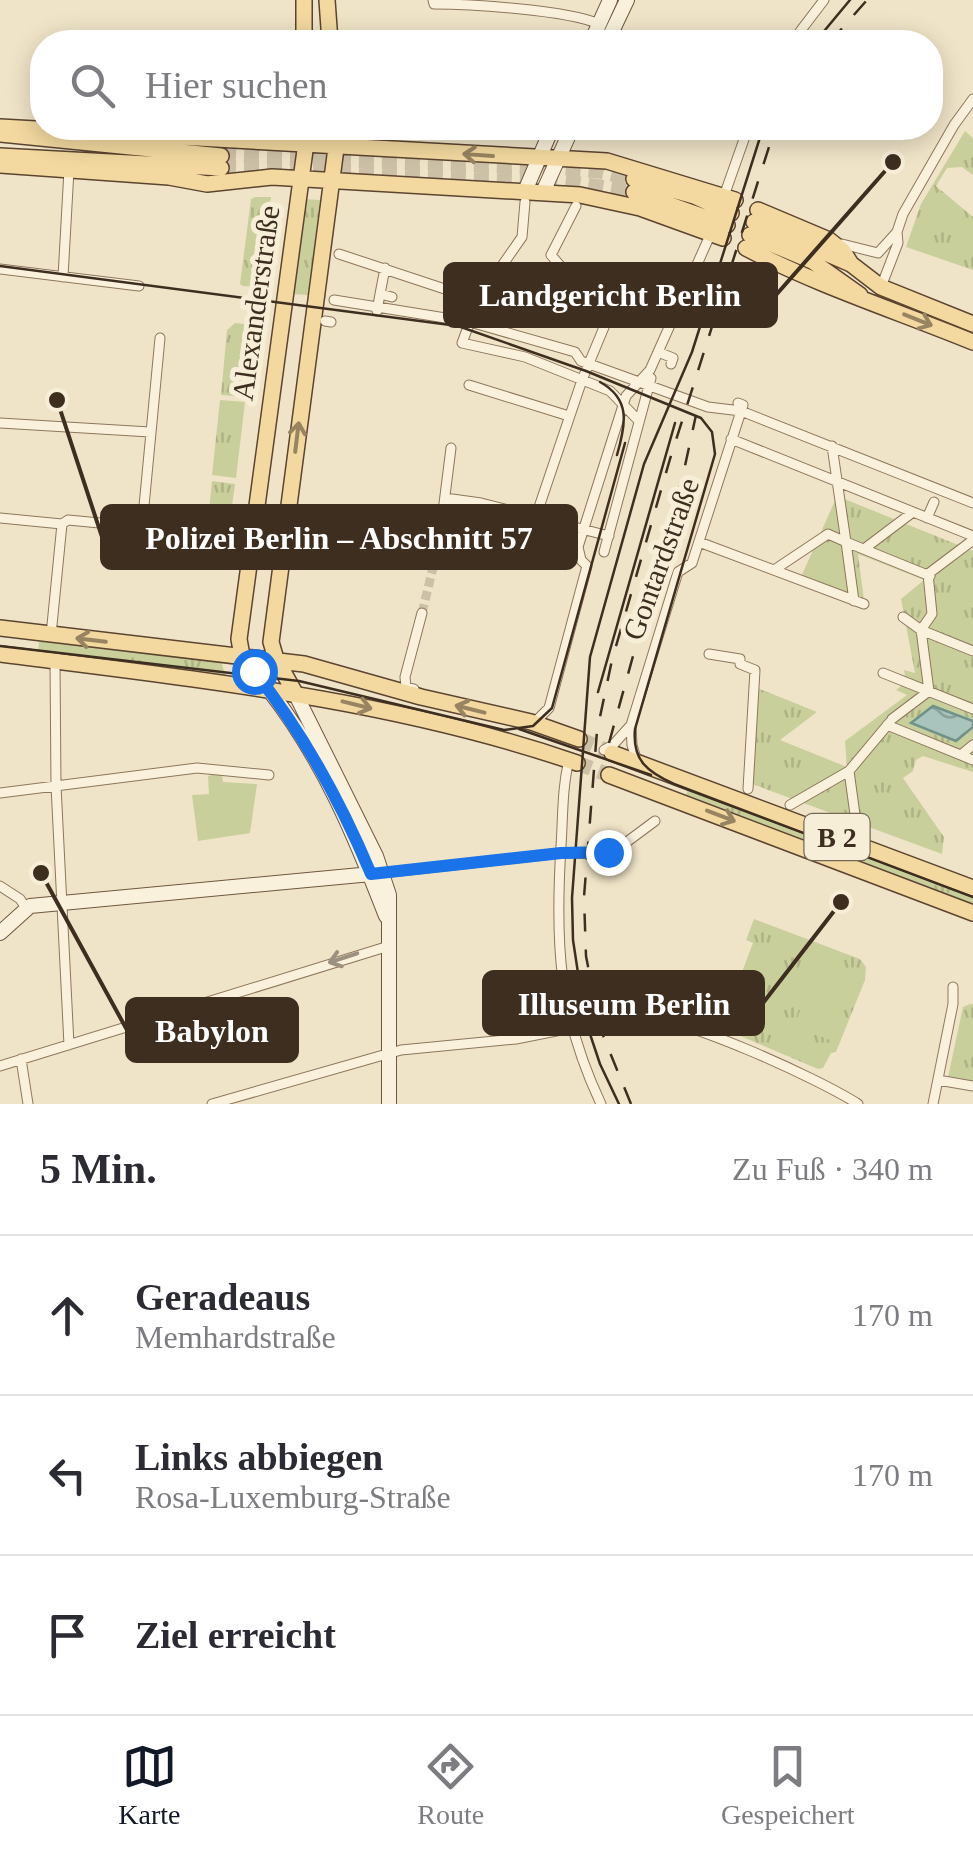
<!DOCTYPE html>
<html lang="de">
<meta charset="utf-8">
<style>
body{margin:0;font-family:Georgia,serif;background:#f7f7f7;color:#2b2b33}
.stop{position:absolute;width:30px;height:30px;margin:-22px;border:8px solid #1a73e8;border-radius:50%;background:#fff}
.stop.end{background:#1a73e8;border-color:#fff;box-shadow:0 2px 10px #0008}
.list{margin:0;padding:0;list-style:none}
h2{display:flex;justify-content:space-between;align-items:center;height:130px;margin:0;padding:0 40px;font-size:42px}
h2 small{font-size:32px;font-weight:400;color:#7c7c81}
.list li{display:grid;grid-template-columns:65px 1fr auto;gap:30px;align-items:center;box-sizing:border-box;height:160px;padding:0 40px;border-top:2px solid #e1e1e2}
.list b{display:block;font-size:38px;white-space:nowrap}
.list p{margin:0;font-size:32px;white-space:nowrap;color:#7c7c81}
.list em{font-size:32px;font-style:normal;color:#7c7c81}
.icon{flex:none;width:55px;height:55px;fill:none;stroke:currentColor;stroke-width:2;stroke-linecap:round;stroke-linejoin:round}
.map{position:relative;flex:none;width:973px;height:1104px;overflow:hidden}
.search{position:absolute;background:#fff;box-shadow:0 5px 25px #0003;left:30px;right:30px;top:30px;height:110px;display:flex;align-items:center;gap:25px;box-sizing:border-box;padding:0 35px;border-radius:40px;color:#7c7c81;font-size:38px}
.sheet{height:610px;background:#fff}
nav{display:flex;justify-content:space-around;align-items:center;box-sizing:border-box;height:140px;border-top:2px solid #e1e1e2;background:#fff;font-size:28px;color:#7c7c81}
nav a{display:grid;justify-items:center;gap:5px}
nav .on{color:#111827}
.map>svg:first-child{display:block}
.grass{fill:url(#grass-tufts)}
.garden{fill:#c9cf9b}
.water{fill:url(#water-waves);stroke:#6f938a;stroke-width:2.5}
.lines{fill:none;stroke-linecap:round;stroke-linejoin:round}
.street-tunnel{stroke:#ccc0a6;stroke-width:9;stroke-dasharray:9 4.5;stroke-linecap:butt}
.primary-tunnel{stroke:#ccc0a6;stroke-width:15;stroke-dasharray:15 8;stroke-linecap:butt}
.street-casing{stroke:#8d765c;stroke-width:11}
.secondary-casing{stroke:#6f573f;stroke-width:16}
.primary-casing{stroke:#5b4430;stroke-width:18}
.street{stroke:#faf1dc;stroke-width:9}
.secondary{stroke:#faf1dc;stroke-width:14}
.primary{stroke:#f3d9a0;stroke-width:15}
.tram{stroke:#3d2e20;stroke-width:2.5}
.rail{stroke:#3d2e20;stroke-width:2.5;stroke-dasharray:18 18;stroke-linecap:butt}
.oneway{stroke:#988460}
.oneway2{stroke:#9c907e}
.route{stroke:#1a73e8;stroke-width:12}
.labels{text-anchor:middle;stroke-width:10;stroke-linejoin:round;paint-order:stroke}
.shield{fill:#f7eed8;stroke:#756857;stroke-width:2.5}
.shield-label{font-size:28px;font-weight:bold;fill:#3d2e20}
.street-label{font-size:30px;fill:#3d2e20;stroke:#f7eed8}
.leader{fill:none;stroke:#3d2e20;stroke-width:4}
.callout-dot{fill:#3d2e20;stroke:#f7eed8;stroke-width:4}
.callout{fill:#3d2e20;stroke:#3d2e20;stroke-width:4}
.callout-label{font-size:32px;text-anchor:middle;font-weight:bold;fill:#fff}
</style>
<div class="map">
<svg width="973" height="1104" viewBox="0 0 973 1104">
<defs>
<pattern id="grass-tufts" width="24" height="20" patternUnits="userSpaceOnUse" patternTransform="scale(2.5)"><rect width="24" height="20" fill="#c9cf9b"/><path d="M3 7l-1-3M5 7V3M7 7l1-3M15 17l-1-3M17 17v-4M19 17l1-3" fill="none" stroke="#aeb285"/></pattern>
<pattern id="water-waves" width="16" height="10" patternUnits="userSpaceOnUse" patternTransform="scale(2.5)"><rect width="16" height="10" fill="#a9c4bc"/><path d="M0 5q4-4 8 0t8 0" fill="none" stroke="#8ba098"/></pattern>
</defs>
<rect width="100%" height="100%" fill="#f0e4c8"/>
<path class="grass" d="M965,131L973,138V175L962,167L947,168L936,186L973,217V270L906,247L921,204Z
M255,197H271L260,287L243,286L240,284L251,199Z
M304,199L320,200L308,295L291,294Z
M235,323L255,325L246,397L221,395L227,330Z
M220,400L245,402L236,478L212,475Z
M212,481L235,484L226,550L213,548L206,540Z
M837,496L973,551V772L923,756L916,760L913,771L903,778L944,837L942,854L744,781L750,685L817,712L780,740L847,767L845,741L907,695L896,690L906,682L904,670L915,673L901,599L924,580L858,554L864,600L801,577Z
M39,641L221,661L226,678L38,653Z
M689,786L973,892V906L685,798Z
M754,919L860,959L866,967L865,980L836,1052L831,1053L823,1068L818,1069L712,1024L719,1006L728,1009L735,992L728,989L735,970L742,972L753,943L746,940Z
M970,1004H973V1082L948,1077L963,1007Z"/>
<path class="garden" d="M215,774L222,775L223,782L257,784L250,833L198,841L192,795L209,794L208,776Z
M819,962L855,976L830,1040L794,1026Z"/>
<path class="water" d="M933,706L973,721V727L956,741L911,723Z"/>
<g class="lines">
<path class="street-tunnel" d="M422,613L439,543"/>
<path class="primary-tunnel" d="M221,156L565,168L599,171L634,179
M221,168L533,177L634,192
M579,739L612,753
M577,763L609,775"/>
<defs>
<path id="street" d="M433,0L434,4C470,4 568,10 599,24
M792,42L824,0
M724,196L748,128
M842,244L878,253L897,232
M339,254L478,300L522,237L525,202
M0,269L139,286
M63,277L69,170
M881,287L898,243L897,232L903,214L954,125L973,99
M380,294L385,268
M334,300L470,322L575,352L581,361L708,407L741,411L973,503
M478,300L462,343L525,357L610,391L639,421
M377,311L380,294L392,297
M325,321L331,322
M658,352L673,358L671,364
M469,385L569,416
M0,423L150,432
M731,439L973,536
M832,446L846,542L930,576
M445,498L481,503L609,536
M536,516L582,380L607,320L551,255L576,206
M0,518L62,524L68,520L142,527L160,338
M927,518L934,502
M699,542L864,604
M439,543L451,448
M864,549L913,512
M604,552L651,378
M774,570L828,534L846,542L854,601
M903,617L921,630L973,651
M51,635L62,524
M709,654L740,659V664L755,670L748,789
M55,662L56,786L69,1045
M883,673L973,709
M414,689L406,687L405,677L422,613
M892,719L929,691L921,630L932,614L928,574L973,540
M534,723L549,708L587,566L581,560L578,547L626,396L650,370L711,233
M887,725L973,760
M604,750L613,745L631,725
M961,755L973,745
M569,760C562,788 563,817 561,846C555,943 558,1013 601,1104
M637,762L632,745L631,725L678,572L692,563L743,405L738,403
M0,793L197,768L269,775
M790,805L849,771
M857,829L849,771L890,722
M382,873L561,853L602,854L624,844L655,821
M0,886L20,899L26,908
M633,1017C675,1012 819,1079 858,1104
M21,1059L28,1104
M0,1066L389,946
M938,1080L973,1086
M212,1104L401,1050L516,1039L581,1026
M933,1104L953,1004V987"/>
<path id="secondary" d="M591,42L610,0
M607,42L627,0
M525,191L552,128
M543,192L572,128
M269,690C323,759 355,836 386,916
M295,693L376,856L389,895V1104
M0,933L30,906L382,873"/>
<path id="primary" d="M304,0V42
M327,0L330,42
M0,127L607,161L735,200
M0,134L221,156
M0,156L221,168
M0,165L169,177L207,184L272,177L580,195L640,208L723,238
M634,179L694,196L731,213
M634,192L727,225
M758,210L829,240L843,251L851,264L881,287L973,324
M754,222L851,264
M750,235L812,261L860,295
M746,248C819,286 897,311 973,342
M0,628L304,664L421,697L531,722L579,739
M0,654C194,679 391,699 577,763
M269,690L242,656L239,639L308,128
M295,693L276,659L271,642L336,148L335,128
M612,753L973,888
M609,775L973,913"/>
</defs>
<use href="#street" class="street-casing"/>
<use href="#secondary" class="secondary-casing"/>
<use href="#primary" class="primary-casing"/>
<use href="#street" class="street"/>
<use href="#secondary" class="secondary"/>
<use href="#primary" class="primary"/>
<path class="tram" d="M815,42L850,0
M0,266L458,326L586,371L701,418L712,432L715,454L635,729C632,761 648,772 674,784L973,897
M600,382C631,399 626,424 617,455
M0,646L299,681L504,730L533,726L552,708L625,443
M598,692L675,423
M519,729L651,775
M619,1104L600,1064L585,1019L573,940L572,898L590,657L644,464L692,352L763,128"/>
<path class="rail" d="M830,42L867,0
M609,743L683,475L696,415
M631,1104L600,1028L586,956L584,897L597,731L612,660L670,459L775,128"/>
</g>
<defs><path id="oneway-shaft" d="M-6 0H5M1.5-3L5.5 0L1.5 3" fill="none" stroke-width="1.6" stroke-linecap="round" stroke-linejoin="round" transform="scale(2.5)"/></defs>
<g class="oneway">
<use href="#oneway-shaft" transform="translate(478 155) rotate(-176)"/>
<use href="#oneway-shaft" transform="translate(918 320) rotate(22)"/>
<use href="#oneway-shaft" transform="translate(297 437) rotate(-83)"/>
<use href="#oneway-shaft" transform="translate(91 640) rotate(-173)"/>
<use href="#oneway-shaft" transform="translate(357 705) rotate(14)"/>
<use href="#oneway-shaft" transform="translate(470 709) rotate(-166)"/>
<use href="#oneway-shaft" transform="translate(721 816) rotate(21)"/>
</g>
<use class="oneway2" href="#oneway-shaft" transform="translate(343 958) rotate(162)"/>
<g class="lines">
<path class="route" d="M254,671C304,734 340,800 371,874L561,853L608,852"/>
</g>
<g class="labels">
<rect class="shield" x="804.5" y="814" width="65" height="46" rx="8"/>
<g class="shield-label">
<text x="837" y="847">B 2</text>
</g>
<g class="street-label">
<text transform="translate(256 303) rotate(-82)" y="10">Alexanderstraße</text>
<text transform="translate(661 559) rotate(-70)" y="10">Gontardstraße</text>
</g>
</g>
<path class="leader" d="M893 162L776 295M57 400L102 537M841 902L763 1003M41 873L127 1030"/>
<g class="callout-dot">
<circle cx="893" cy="162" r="10"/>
<circle cx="57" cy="400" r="10"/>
<circle cx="841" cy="902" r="10"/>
<circle cx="41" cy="873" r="10"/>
</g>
<g class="callout">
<rect x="445" y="264" width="331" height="62" rx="10"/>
<rect x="102" y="506" width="474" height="62" rx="10"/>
<rect x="484" y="972" width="279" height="62" rx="10"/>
<rect x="127" y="999" width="170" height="62" rx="10"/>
</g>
<g class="callout-label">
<text x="610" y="306">Landgericht Berlin</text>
<text x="339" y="549">Polizei Berlin – Abschnitt 57</text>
<text x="624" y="1015">Illuseum Berlin</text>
<text x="212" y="1042">Babylon</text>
</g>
</svg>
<div class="stop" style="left:254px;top:671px"></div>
<div class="stop end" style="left:608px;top:852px"></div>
<div class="search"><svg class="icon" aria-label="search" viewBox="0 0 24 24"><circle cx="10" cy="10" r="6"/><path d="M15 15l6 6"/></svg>Hier suchen</div>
</div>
<section class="sheet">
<h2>5 Min.<small>Zu Fuß · 340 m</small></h2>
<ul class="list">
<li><svg class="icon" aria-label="ahead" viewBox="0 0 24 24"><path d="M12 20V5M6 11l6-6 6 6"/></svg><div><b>Geradeaus</b><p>Memhardstraße</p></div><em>170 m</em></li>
<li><svg class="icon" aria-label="left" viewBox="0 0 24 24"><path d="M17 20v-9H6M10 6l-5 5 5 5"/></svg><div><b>Links abbiegen</b><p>Rosa-Luxemburg-Straße</p></div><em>170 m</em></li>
<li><svg class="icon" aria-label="arrive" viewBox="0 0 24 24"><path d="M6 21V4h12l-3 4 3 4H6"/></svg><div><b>Ziel erreicht</b></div></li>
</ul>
</section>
<nav>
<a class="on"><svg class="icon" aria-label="map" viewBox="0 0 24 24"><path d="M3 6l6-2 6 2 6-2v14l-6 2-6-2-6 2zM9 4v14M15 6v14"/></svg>Karte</a>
<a><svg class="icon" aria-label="directions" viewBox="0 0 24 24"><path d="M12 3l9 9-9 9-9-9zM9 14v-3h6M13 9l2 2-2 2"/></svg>Route</a>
<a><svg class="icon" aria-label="saved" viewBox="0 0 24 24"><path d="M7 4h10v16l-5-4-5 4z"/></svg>Gespeichert</a>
</nav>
